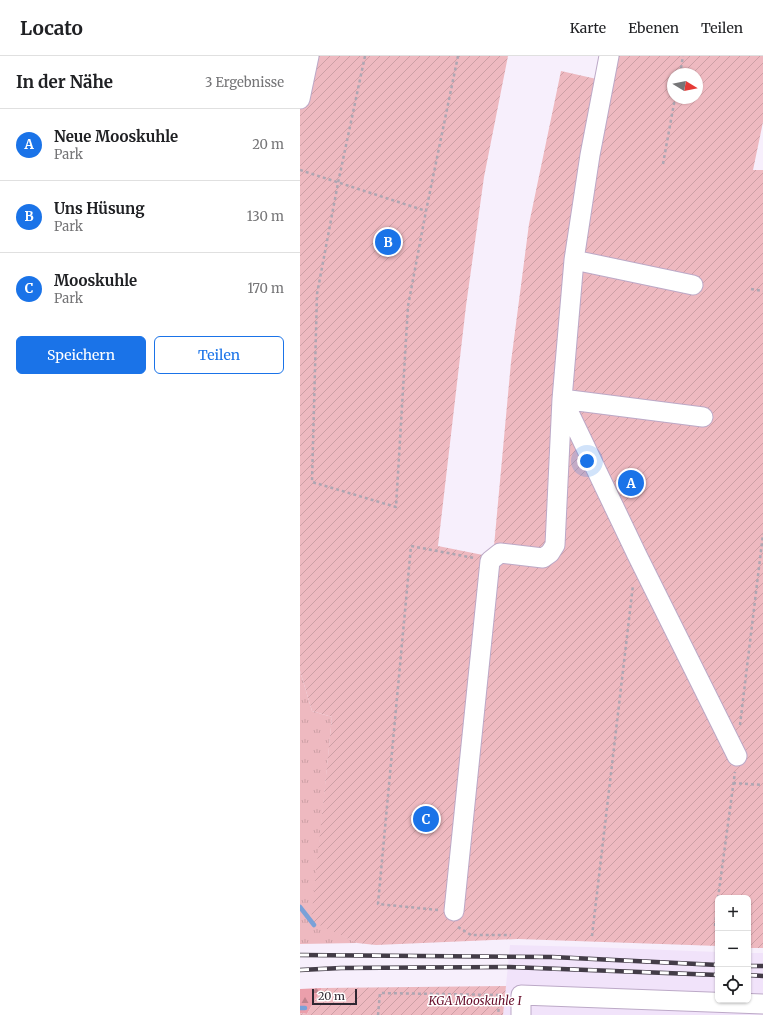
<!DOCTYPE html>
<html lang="de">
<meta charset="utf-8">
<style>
body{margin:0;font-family:Merriweather,serif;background:#f2f2f2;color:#202124}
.controls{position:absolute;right:12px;bottom:12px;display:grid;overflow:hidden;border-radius:6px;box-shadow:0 1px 3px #0004}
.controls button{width:36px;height:36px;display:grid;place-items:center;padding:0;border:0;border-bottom:1px solid #e0e0e0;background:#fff;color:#202124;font:20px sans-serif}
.compass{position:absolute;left:367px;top:12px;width:36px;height:36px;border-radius:50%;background:#fff;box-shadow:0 1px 3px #0004;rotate:100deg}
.scale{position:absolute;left:12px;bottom:10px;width:45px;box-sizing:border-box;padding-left:4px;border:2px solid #2e2732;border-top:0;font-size:11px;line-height:14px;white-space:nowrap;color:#2e2732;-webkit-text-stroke:3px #fff;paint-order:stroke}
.you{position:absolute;left:287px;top:405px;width:14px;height:14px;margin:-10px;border:3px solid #fff;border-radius:50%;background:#1a73e8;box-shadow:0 0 0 6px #1a73e833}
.badge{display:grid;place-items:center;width:26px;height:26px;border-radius:50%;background:#1a73e8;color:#fff;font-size:13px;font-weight:700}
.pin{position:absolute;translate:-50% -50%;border:2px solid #fff;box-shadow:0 1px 4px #0006}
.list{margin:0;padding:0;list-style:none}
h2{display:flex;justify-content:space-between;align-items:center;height:52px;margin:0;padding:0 16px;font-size:17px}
h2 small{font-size:13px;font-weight:400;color:#757577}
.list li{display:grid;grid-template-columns:26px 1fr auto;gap:12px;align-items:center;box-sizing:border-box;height:72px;padding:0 16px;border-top:1px solid #e0e0e0}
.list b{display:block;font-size:15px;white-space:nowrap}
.list p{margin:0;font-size:13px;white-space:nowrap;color:#757577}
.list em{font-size:13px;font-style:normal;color:#757577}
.actions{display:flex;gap:8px;padding:12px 16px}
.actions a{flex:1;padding:9px 0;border:1px solid #1a73e8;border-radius:6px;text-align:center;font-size:14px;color:#1a73e8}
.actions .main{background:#1a73e8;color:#fff}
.icon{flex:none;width:22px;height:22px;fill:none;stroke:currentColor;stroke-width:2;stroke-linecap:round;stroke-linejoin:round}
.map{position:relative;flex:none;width:463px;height:959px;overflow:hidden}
header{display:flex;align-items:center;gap:24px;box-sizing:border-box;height:56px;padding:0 20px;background:#fff;border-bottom:1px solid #e0e0e0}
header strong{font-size:19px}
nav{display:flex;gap:22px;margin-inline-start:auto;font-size:14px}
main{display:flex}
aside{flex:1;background:#fff}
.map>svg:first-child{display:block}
.built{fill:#f1e3fa}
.grass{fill:url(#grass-tufts)}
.forest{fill:url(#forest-firs)}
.garden{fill:url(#garden-furrows);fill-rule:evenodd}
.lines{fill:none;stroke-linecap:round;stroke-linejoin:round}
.stream{stroke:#7aa1d8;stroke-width:4.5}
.minor-casing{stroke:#bca9c7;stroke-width:21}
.path{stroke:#aea6b2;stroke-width:2.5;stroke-dasharray:3 3;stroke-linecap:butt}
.minor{stroke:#fff;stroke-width:19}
.rail-casing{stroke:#433c47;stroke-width:4.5}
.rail{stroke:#fff;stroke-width:3;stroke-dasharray:9;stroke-linecap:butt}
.labels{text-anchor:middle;stroke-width:3;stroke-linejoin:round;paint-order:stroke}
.park-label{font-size:12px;font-style:italic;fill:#670e2a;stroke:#fff}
</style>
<header>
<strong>Locato</strong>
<nav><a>Karte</a><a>Ebenen</a><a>Teilen</a></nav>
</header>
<main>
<aside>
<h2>In der Nähe<small>3 Ergebnisse</small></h2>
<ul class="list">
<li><span class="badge">A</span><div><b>Neue Mooskuhle</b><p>Park</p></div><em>20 m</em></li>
<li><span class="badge">B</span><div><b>Uns Hüsung</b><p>Park</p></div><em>130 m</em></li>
<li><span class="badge">C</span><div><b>Mooskuhle</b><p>Park</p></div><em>170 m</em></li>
</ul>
<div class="actions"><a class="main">Speichern</a><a>Teilen</a></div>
</aside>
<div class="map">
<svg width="463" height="959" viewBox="0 0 463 959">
<defs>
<pattern id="grass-tufts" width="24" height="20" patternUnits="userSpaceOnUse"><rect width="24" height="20" fill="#eeb9c0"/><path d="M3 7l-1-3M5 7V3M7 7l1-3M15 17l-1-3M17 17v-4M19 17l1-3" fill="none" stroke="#cc9fa5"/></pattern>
<pattern id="forest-firs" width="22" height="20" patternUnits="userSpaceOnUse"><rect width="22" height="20" fill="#eb9fab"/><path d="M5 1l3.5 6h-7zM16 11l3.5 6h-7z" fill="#bf828c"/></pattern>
<pattern id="garden-furrows" width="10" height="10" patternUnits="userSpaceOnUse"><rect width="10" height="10" fill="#eeb9c0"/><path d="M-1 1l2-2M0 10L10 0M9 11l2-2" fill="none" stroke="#cc9fa5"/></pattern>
</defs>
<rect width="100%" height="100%" fill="#f7effc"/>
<path class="built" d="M210,889L288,891L418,896V944H448V897H463V959H203Z"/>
<path class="grass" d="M0,615L12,655L32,661L12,864L57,887L0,888Z"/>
<path class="forest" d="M22,932L7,958L0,957V933Z"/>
<path class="garden" d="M15,0H208L184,121L166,250L138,490L193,501L211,306L229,168L261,15L301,24L278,218L313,0H463V66L453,114H463V892H448V842H418V890L218,883L76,889L57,887L11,865L32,661L12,655L0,615V27ZM373,18H397V42H373Z
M206,930L203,959H0V957L7,958L22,932Z"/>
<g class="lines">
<path class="stream" d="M0,851L14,869
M0,952H5"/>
<defs>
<path id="minor" d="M0,43L9,0
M274,204L393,229
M262,343L403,361
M263,344L337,499L437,700
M154,855L190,505L200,497L243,502L250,497L255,489L262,343L274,204L290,99L309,0
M221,959V939L463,948"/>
</defs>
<use href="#minor" class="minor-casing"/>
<path class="path" d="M65,0L38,127L17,238L12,426L96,451L108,250L126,155L158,0
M380,18L383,0
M363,108L375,42
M0,114L126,155
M451,233L463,235
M440,669L463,478
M433,727L463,729
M418,842L435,716
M138,854L78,848L111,490L174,502
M415,870L418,844
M158,871L171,879H211
M292,880L333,529
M78,959L80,937L200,939L198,959"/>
<use href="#minor" class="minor"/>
<defs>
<path id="rail" d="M0,899L252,901L418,909
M448,910H463
M0,914L41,912L209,911L418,919
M448,919L463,920"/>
</defs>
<use href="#rail" class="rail-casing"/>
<use href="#rail" class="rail"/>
</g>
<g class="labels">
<g class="park-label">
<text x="175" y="949">KGA Mooskuhle I</text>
</g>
</g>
</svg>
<div class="controls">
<button>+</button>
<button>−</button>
<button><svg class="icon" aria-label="locate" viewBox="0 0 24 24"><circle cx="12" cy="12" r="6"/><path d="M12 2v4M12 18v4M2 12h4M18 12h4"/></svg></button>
</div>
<svg class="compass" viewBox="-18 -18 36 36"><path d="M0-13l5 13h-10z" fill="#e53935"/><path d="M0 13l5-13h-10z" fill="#757577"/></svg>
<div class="scale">20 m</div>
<div class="you"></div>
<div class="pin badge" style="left:331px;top:427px">A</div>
<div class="pin badge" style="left:88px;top:186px">B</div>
<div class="pin badge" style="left:126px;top:763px">C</div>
</div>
</main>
